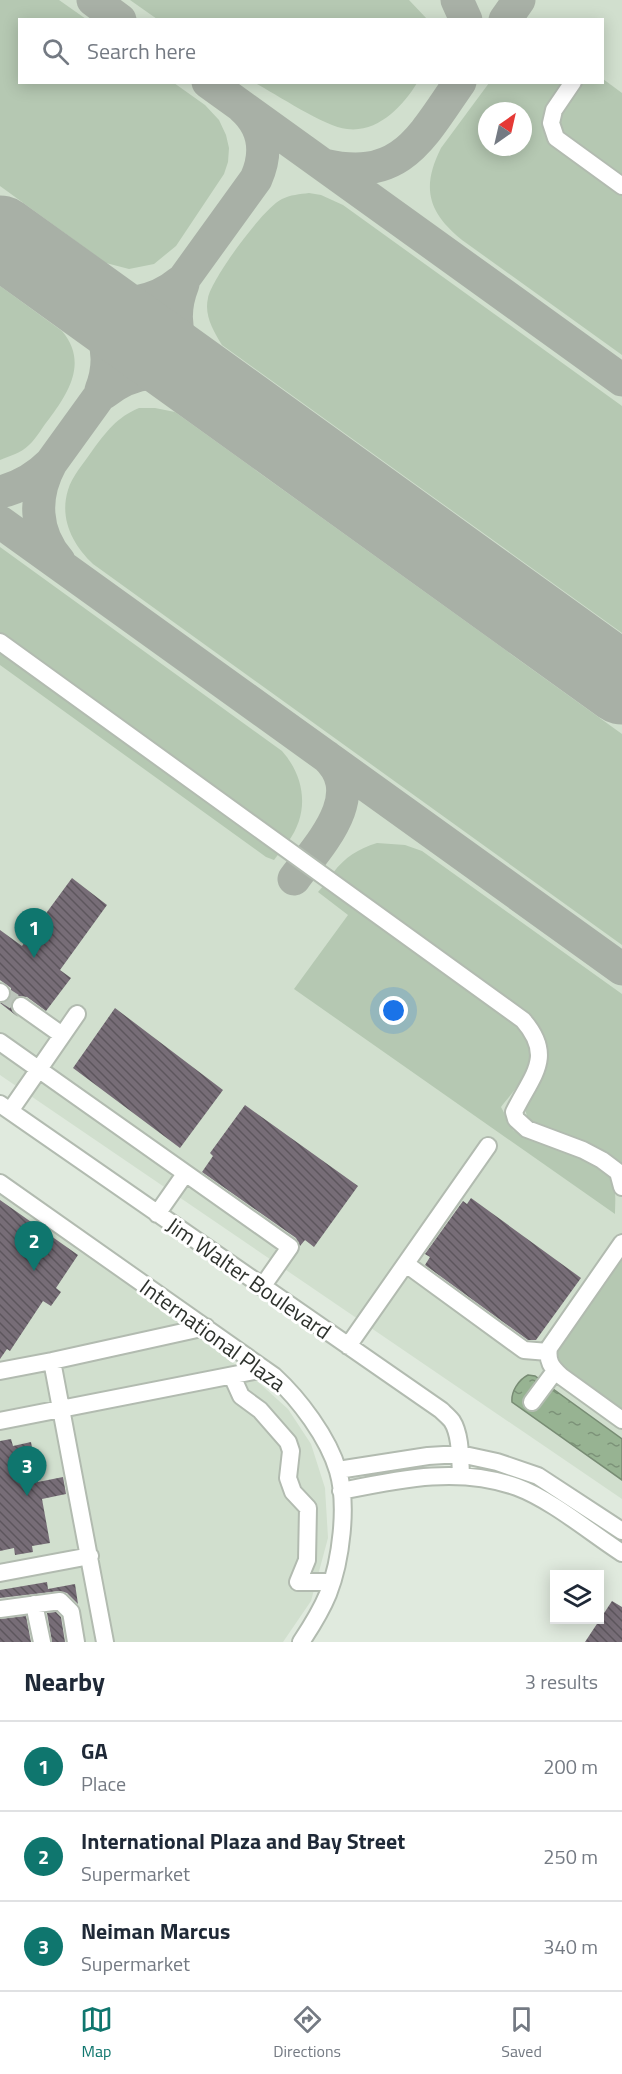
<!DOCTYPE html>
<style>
body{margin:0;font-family:"Titillium Web",sans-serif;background:#f2f2f3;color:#1f2937}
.controls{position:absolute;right:18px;bottom:18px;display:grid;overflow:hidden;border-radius:0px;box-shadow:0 3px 15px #0003}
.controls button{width:54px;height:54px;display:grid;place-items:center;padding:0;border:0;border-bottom:2px solid #e0e1e3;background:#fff;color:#1f2937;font:30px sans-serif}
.compass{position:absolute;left:478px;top:102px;width:54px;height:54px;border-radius:50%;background:#fff;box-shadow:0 3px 15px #0003;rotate:34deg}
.you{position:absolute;left:394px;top:1011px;width:21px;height:21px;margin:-15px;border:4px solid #fff;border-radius:50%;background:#1a73e8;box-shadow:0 0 0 9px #1a73e833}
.badge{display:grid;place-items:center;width:39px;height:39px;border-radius:50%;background:#0f766e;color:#fff;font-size:20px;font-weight:700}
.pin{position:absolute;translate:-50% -50px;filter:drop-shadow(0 2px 3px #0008)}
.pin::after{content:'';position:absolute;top:32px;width:21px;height:18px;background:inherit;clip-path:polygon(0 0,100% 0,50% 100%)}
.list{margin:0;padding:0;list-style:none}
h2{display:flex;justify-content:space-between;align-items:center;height:78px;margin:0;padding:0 24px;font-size:26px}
h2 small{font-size:20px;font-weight:400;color:#747a83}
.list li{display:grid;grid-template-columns:39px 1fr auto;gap:18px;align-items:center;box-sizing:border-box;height:90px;padding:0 24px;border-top:2px solid #e0e1e3}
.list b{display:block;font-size:22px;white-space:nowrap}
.list p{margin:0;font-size:20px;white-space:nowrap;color:#747a83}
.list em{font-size:20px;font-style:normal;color:#747a83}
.icon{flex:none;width:33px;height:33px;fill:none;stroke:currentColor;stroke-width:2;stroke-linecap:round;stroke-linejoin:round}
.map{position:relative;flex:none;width:622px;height:1642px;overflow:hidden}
.search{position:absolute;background:#fff;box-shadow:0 3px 15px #0003;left:18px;right:18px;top:18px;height:66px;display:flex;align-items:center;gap:15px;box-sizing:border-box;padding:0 21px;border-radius:0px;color:#747a83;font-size:22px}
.sheet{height:348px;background:#fff}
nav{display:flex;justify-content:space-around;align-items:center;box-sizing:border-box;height:84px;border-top:2px solid #e0e1e3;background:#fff;font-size:16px;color:#747a83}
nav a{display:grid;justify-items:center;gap:3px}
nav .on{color:#0f766e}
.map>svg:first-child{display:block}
.built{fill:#d1dfce;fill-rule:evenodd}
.grass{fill:#b5c8b2;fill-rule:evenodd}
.water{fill:url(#water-ripples);stroke:#788c74;stroke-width:1.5}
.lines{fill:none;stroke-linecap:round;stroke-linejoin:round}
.taxiway{stroke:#a8b0a6;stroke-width:33}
.runway{stroke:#a8b0a6;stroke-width:81}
.building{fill:url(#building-back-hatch)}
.minor-tunnel{stroke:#bcc5bb;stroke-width:16;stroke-dasharray:16 8;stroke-linecap:butt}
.minor-casing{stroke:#b2bbb0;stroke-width:20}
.minor{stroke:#fff;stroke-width:16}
.labels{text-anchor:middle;stroke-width:6;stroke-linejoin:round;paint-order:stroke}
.street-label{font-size:22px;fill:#2e322d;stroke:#fff}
</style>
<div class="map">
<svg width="622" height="1642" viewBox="0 0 622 1642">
<defs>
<pattern id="water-ripples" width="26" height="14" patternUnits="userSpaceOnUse" patternTransform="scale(1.5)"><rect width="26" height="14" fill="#97b392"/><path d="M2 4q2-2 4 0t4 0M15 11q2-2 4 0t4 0" fill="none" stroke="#7c9278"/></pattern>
<pattern id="building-back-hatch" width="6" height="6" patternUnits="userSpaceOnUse" patternTransform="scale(1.5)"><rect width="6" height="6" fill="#776d77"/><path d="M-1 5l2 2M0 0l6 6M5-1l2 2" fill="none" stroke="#5d565d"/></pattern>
</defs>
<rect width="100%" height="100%" fill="#e0eade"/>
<path class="built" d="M0,0H622V1499L0,1075ZM20,20H602V82H20ZM487,111H523V147H487Z
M0,1193L79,1247L257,1381L288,1409L311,1444L325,1488L328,1538L311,1601L283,1642H0Z"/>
<path class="grass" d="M0,0H59L86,19L20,20V82L174,83L205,105L219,120L226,135L229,148L228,162L224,174L176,246L154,264L129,269L106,263L0,186Z
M130,0H409L427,19H157Z
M603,79L622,93V178L557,129L561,107L578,83L602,82Z
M255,83H417C403,106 378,133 347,129C325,127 276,94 255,83Z
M489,83H565L544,118L622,191V355L462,240C428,212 421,188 441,148ZM487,111H523V147H487Z
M309,193L321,195L343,205L622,406V633L222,345C213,330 204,315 208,298C212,278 264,207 282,199C290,195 300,194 309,193Z
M0,286L62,331C88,362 69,392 49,419C42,427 37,438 29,445C21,453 10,456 0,460Z
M139,408H155L175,412L622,734V945L93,564C73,545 59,519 68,490C72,476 84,463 92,451C106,432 117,417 139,408Z
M0,547L282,751C305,777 310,812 288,842L0,633Z
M0,650L280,852L274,860L266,857L0,665Z
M377,843L405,845L422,851L622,994V1165L528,1120L525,1109L544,1041L539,1027L534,1020L333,873C345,857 358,849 377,843Z
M325,884L513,1019C518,1025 528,1034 531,1041C539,1065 514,1090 501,1107L513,1130L519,1134C541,1143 598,1159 611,1177C617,1187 615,1203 615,1214L294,989L348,915L318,892Z
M622,1252V1412L560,1368L555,1349Z"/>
<path class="water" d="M528,1375L535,1376L622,1439V1480L512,1402C511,1392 518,1380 528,1375Z"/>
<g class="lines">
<path class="taxiway" d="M93,0L120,20
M457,0L466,20
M505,20L519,0
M208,82L622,380
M324,165C401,183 421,138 460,82
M0,232C17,244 33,256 50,268C62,277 74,287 88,295C118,310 155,303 180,282
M183,284C167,324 181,360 214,386
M70,290C102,314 116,352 101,390
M104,393C133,370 168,366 201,384L295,451
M0,492C21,487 36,478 51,463
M0,522L622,969
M59,561C34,532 33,496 51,463L256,179C268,152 265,127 242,107
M294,879C318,846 369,795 326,756"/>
<path class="runway" d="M0,236L622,684"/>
</g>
<path class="building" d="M72,878L107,905L60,970L71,978L46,1011L27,997L17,996L12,1000L11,1006L12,1011L18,1017L0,1003L9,1000L11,991V988L0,980V930L22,946Z
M115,1008L223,1090L180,1148L73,1068Z
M245,1105L358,1186L314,1247L305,1240L300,1246L296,1238L202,1172L213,1156L210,1153Z
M471,1198L581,1278L536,1340H528L425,1265L430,1257L425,1254L463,1201L467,1204Z
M0,1200L78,1255L56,1288L61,1292L51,1306L43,1301L10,1351L7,1349L0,1359Z
M11,1439L13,1446L31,1442L38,1482L63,1477L66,1494L42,1499L50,1543L32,1546L33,1552L15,1555L14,1548L0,1551V1441Z
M47,1582L48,1589L75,1584L78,1604L67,1593L59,1591L0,1598V1590Z
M612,1601L622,1607V1642H585Z
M56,1612L61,1617L65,1642H52L47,1613Z
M26,1616L31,1642H0V1619Z"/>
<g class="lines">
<path class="minor-tunnel" d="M1,993L21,1006"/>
<defs>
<path id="minor" d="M573,82L554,110L551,123L556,138L622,186
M0,642L523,1020C555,1057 532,1075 514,1112L516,1119L527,1129L583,1150L602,1160L618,1172L622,1187
M0,992L1,993
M21,1006L62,1035
M0,1042L290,1247L262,1287
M0,1104L441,1410C444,1413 449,1417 452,1421C461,1435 460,1459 461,1475
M10,1111L77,1014
M0,1183L274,1376C299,1399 328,1437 338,1471C348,1505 341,1561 328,1594C321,1611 311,1627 301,1642
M157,1214L185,1174
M622,1243L549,1348C547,1361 551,1367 561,1376L622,1420
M406,1264L524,1350L548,1352
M348,1346L488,1146
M52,1361L105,1642
M0,1371L52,1361L206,1327
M232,1376L241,1396L260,1410L288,1442L291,1451L288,1478L293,1492L308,1508L307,1560L298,1582H331
M532,1402L555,1371
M0,1421L264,1369
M338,1470L428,1456L460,1454L497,1462L538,1476L622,1531
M341,1491C400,1479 459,1466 517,1487C552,1500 591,1533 622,1553
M0,1573L90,1556
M34,1604L42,1642
M0,1609L60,1601L71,1612L76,1642"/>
</defs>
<use href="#minor" class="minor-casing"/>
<use href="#minor" class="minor"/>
</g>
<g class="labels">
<g class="street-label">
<text transform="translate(249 1278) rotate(35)" y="8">Jim Walter Boulevard</text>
<text transform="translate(213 1335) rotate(36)" y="8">International Plaza</text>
</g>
</g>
</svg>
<div class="controls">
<button><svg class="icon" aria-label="layers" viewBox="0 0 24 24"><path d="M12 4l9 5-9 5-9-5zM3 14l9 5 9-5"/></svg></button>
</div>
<svg class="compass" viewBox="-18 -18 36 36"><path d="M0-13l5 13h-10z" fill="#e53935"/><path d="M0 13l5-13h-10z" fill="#747a83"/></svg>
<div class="you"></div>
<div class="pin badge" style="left:34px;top:958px">1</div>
<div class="pin badge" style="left:34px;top:1271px">2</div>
<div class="pin badge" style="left:27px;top:1496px">3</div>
<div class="search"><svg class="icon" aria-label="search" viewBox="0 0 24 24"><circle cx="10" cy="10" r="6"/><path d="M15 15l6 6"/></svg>Search here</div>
</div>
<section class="sheet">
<h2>Nearby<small>3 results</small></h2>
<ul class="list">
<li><span class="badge">1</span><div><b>GA</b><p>Place</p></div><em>200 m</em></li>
<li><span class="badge">2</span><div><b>International Plaza and Bay Street</b><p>Supermarket</p></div><em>250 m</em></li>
<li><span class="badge">3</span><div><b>Neiman Marcus</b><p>Supermarket</p></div><em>340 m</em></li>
</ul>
</section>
<nav>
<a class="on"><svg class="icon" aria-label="map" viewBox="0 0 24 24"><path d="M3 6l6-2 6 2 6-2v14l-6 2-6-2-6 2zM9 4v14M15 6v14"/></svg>Map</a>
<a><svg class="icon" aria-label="directions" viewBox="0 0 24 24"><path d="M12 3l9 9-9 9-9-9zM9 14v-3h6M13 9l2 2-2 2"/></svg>Directions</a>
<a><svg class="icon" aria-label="saved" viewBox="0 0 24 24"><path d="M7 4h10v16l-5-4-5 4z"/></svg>Saved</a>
</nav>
